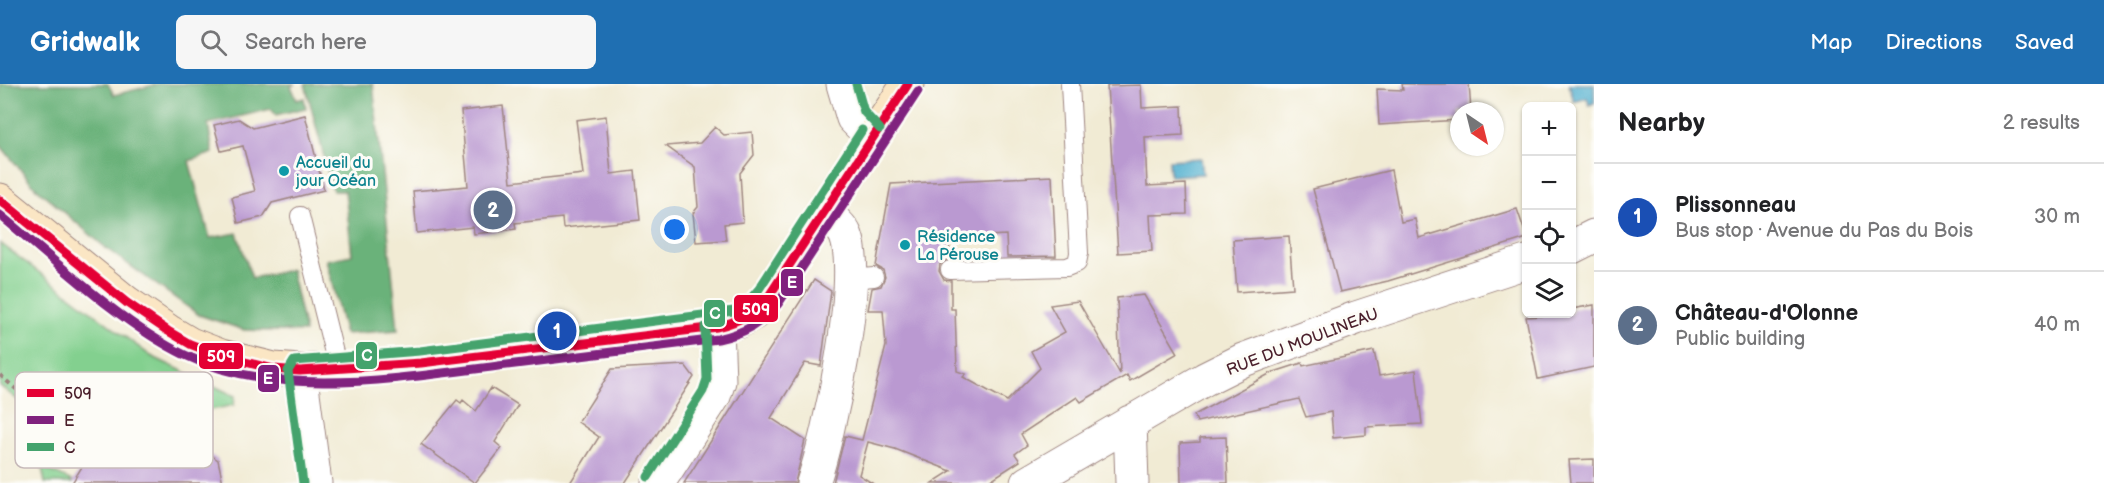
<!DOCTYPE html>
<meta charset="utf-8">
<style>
body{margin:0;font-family:"Balsamiq Sans",sans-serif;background:#f6f6f6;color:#202124}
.controls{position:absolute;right:18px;top:18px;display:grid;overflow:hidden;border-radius:9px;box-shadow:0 2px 4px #0004}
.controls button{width:54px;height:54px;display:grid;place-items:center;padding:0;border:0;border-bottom:2px solid #e0e0e0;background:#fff;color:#202124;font:30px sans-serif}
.compass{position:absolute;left:1450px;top:18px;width:54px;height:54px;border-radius:50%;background:#fff;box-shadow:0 2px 4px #0004;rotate:145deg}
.you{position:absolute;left:675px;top:146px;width:21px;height:21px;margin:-15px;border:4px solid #fff;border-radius:50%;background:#1a73e8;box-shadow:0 0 0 9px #1a73e833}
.badge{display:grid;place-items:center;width:39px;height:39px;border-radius:50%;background:#1f6fb2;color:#fff;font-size:20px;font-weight:700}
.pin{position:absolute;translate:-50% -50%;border:3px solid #fff;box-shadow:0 2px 6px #0006}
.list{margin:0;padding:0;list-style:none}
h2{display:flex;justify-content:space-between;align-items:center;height:78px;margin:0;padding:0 24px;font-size:26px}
h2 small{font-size:20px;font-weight:400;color:#757577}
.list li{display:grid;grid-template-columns:39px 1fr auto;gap:18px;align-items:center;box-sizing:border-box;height:108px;padding:0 24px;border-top:2px solid #e0e0e0}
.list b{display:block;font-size:22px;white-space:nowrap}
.list p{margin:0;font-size:20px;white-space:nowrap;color:#757577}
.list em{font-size:20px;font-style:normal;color:#757577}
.icon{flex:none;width:33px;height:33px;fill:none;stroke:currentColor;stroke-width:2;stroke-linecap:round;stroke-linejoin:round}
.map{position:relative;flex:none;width:1594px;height:399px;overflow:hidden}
header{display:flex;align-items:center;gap:36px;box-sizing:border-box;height:84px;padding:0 30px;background:#1f6fb2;color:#fff}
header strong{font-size:28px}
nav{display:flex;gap:33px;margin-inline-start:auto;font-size:21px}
.search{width:420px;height:54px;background:#f6f6f6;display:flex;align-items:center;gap:15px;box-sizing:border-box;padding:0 21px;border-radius:9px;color:#757577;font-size:22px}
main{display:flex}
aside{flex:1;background:#fff}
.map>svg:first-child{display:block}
.green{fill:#83d08f;stroke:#66785d;stroke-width:1.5}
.forest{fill:#6ab27a;stroke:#5a6852;stroke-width:1.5}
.water{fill:#52b1d0;stroke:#4e687e;stroke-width:1.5}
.building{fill:#ba99d1}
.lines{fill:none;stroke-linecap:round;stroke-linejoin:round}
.service-casing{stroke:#9e8580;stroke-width:20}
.minor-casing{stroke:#9e8580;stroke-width:35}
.tertiary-casing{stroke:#9e8580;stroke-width:35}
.secondary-casing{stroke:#9e8580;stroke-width:35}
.path{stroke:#9e8580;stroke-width:4;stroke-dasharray:4.5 4.5;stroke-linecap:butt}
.service{stroke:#fff;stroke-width:18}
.minor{stroke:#fff;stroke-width:33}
.tertiary{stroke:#fff;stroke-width:33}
.secondary{stroke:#fbe6c4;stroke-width:33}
.bus-1-casing{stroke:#fdfcf7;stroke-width:14}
.bus-2-casing{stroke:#fdfcf7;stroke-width:14}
.bus-3-casing{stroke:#fdfcf7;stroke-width:14}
.bus-1{stroke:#e40134;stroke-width:9}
.bus-2{stroke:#80217e;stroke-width:9}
.bus-3{stroke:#44a36d;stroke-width:9}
.culture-dot{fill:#0f9aa8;stroke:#fdfcf7;stroke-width:2}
.labels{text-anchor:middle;stroke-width:6;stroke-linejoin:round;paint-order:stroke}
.culture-label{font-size:16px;fill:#0d838f;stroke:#fdfcf7;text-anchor:start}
.street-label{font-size:16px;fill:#4a1f2b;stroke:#fdfcf7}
.key{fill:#fdfcf7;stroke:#c7baba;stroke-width:1.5}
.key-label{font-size:16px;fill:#4a1f2b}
.line-badge{stroke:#fdfcf7;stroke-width:2}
.badge-label{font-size:16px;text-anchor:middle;font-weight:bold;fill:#fff}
</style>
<header>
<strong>Gridwalk</strong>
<div class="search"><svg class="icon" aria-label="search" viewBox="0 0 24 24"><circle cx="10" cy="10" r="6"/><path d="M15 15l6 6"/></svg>Search here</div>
<nav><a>Map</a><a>Directions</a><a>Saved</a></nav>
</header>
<main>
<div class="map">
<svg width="1594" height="399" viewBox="0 0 1594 399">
<rect width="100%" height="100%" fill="#fdfcf7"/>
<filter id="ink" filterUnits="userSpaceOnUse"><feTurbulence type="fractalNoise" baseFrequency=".0167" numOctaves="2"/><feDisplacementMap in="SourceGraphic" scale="12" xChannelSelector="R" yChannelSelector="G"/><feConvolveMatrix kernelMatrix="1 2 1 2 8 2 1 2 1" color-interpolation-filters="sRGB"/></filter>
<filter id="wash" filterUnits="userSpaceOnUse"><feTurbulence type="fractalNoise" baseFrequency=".008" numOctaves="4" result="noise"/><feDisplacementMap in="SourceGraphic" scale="24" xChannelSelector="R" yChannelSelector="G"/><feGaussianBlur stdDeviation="1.35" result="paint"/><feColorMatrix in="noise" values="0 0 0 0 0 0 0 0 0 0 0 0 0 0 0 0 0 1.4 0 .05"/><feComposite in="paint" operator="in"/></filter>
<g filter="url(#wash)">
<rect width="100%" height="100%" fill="#f1ebd4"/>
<path class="green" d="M0,159L151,272L235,312L234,321L207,327L208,351L204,360L199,357L193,341L178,343L137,317L126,333L102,343L95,352L97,363L88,377L76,382L45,366V337L0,302Z
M42,383L72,397V399H45Z"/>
<path class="forest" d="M0,0H108L114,11L158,0H295L291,2L297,16L304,14L306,24L276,31L271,25L208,40L213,69L189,77L210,154L237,149L252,194L291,186L305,248L244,246L199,231L107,165L35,103L0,61Z
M305,0H373L398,246L345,250L326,176L352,171L345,107H333Z"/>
<path class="water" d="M1569,0H1594V19L1589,21L1587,14L1574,18Z
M1201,74L1203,90L1170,92L1169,76Z"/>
<g id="blocks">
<path class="building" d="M1402,0H1469L1471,27H1459V36L1379,41L1377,5L1403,6Z
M1141,1L1142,24L1182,22L1183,51L1145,53L1147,102L1186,100L1187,130L1150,131L1152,167L1118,169L1107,2Z
M503,22L511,98L583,90L576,36L606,32L611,90L635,87L640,136L563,144L562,134L515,139L516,145L474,150L473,143L417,149L413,107L468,102L461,27Z
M305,31L324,106L272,119L263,133L238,139L232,113L255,107L243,62L221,67L214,41L239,35L253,44Z
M715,43L724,51L752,48L754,71L740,89L743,138L724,140L726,156L696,158L693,129L698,123L695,83L666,62L700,59Z
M1391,86L1401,138L1415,135L1419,154L1517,125L1527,154L1388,197L1340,208L1313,105Z
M1052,92L1056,172L1007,173L1006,151L949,154L950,175L940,180L939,187L944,196L951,197V225H955L957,287L966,290L963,293L1007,317L1040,284L1031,267L1065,248L1050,221L1078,217L1120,290L1117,214L1144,211L1178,269L1130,297L1127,291L1081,318L1077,313L1021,350L1027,361L1015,370L1020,377L986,399H932L951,387L895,365L868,358L859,391L872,399H833L845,352L862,356L886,262L883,226H868L872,204L881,202L885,193L883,186L876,182L891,100Z
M1289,152L1293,204L1237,208L1233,156Z
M814,196L831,207L821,282L805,279L771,334L805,356L795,399H684Z
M1594,221V283L1538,295L1526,233L1572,230V225Z
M1374,267L1379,292L1416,286L1422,340L1366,343V351L1333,354L1331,328L1306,333L1299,315L1197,338L1194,331L1271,289L1302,279L1303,282Z
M685,281L694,293L625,399H570L599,353L578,338L612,285Z
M491,304L518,321L495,358L502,364L475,399L421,360L457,316L461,319L463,316L476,327Z
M137,324L176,348L191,345L194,360L218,376L223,399H72L100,353L128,337Z
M1226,353L1228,399H1181L1180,359L1200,358V354Z
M1594,375V399H1571L1569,376Z"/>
</g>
</g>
<g filter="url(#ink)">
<use href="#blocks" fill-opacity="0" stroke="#9e8580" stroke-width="1.5"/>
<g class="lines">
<defs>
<path id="service" d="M300,132L338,285
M950,186L1067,183L1077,179L1079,169L1070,0
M850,195L874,193"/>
<path id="minor" d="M843,0L853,34L872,53
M1572,163L1594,152
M1130,338L1132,399
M813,399C829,351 863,197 846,152C842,142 832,135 824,129
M1027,399L1205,295L1243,276L1356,234L1526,178"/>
<path id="tertiary" d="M300,287L315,399
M658,399L714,312L719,297L717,243"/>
<path id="secondary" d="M0,116L127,219L168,247L190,260L221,272L274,285L300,287L421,279L717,243L738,238L754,229L769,212L908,0"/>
</defs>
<use href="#service" class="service-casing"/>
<use href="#minor" class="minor-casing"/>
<use href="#tertiary" class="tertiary-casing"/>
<use href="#secondary" class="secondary-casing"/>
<path class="path" d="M0,291L42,328V371H18"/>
<use href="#service" class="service"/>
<use href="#minor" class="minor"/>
<use href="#tertiary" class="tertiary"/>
<use href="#secondary" class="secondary"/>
<defs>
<path id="bus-1" d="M0,116L127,219L168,247L190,260L221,272L274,285L300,287L421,279L717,243C740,237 753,230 769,212L908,0"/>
<path id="bus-2" d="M0,131C56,177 120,239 185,271C280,317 405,293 507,281C577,272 648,264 718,255C745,249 760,240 778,220L918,7"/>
<path id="bus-3" d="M856,0L864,28L880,45
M648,393L703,307L707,295L705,243
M303,399L288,287L294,277L420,267L734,227L746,220L759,205L862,46"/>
</defs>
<use href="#bus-1" class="bus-1-casing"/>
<use href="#bus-2" class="bus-2-casing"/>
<use href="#bus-3" class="bus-3-casing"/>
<use href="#bus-1" class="bus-1"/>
<use href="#bus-2" class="bus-2"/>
<use href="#bus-3" class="bus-3"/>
</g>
</g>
<g class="culture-dot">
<circle cx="284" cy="87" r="6"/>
<circle cx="905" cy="161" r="6"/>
</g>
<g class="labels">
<g class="culture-label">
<text x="296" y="84">Accueil du<tspan x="296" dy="18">jour Océan</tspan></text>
<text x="917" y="158">Résidence<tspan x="917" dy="18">La Pérouse</tspan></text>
</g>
<g class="street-label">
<text transform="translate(1302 257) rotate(-21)" y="6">RUE DU MOULINEAU</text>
</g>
</g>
<rect x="15" y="288" width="198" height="96" rx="9" class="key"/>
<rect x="27" y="305" width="27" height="8" fill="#e40134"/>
<rect x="27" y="332" width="27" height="8" fill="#80217e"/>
<rect x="27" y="359" width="27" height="8" fill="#44a36d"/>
<g class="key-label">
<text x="64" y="315">509</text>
<text x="64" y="342">E</text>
<text x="64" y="369">C</text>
</g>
<g class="line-badge">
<rect x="780" y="184" width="24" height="29" rx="6" fill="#80217e"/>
<rect x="733" y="210" width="46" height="29" rx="6" fill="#e40134"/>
<rect x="703" y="215" width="23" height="29" rx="6" fill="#44a36d"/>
<rect x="355" y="257" width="23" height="29" rx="6" fill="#44a36d"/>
<rect x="198" y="258" width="46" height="28" rx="6" fill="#e40134"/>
<rect x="257" y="280" width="23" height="29" rx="6" fill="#80217e"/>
</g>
<g class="badge-label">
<text x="792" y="204">E</text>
<text x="756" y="231">509</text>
<text x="715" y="235">C</text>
<text x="367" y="277">C</text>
<text x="221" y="278">509</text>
<text x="268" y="300">E</text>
</g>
</svg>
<div class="controls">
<button>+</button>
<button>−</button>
<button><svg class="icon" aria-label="locate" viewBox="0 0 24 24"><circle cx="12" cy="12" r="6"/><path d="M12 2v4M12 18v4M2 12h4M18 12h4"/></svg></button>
<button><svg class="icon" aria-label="layers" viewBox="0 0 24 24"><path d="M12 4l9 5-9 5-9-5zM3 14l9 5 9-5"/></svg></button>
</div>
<svg class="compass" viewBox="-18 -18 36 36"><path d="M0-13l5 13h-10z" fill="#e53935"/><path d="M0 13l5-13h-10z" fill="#757577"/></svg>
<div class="you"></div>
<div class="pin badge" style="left:557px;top:247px;background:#1a4fb4">1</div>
<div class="pin badge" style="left:493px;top:126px;background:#5c6f8a">2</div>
</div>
<aside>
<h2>Nearby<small>2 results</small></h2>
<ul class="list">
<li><span class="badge" style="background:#1a4fb4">1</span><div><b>Plissonneau</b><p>Bus stop · Avenue du Pas du Bois</p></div><em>30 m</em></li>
<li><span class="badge" style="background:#5c6f8a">2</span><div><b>Château-d'Olonne</b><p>Public building</p></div><em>40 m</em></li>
</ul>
</aside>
</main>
